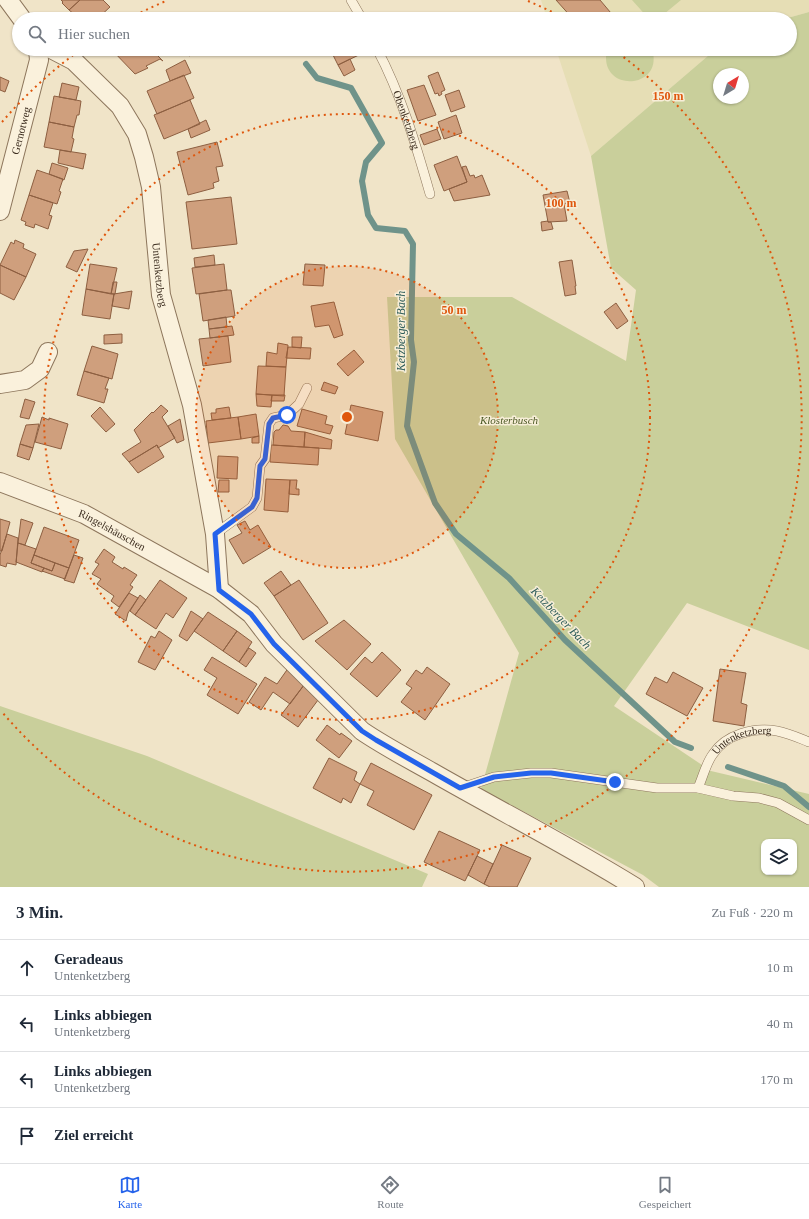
<!DOCTYPE html>
<html lang="de">
<meta charset="utf-8">
<style>
body{margin:0;font-family:Georgia,serif;background:#f6f6f7;color:#1f2937}
.controls{position:absolute;right:12px;bottom:12px;display:grid;overflow:hidden;border-radius:8px;box-shadow:0 1px 3px #0004}
.controls button{width:36px;height:36px;display:grid;place-items:center;padding:0;border:0;border-bottom:1px solid #e0e1e3;background:#fff;color:#1f2937;font:20px sans-serif}
.compass{position:absolute;left:713px;top:68px;width:36px;height:36px;border-radius:50%;background:#fff;box-shadow:0 1px 3px #0004;rotate:38deg}
.stop{position:absolute;width:12px;height:12px;margin:-9px;border:3px solid #2563eb;border-radius:50%;background:#fff}
.stop.end{background:#2563eb;border-color:#fff;box-shadow:0 1px 4px #0008}
.list{margin:0;padding:0;list-style:none}
h2{display:flex;justify-content:space-between;align-items:center;height:52px;margin:0;padding:0 16px;font-size:17px}
h2 small{font-size:13px;font-weight:400;color:#747a83}
.list li{display:grid;grid-template-columns:26px 1fr auto;gap:12px;align-items:center;box-sizing:border-box;height:56px;padding:0 16px;border-top:1px solid #e0e1e3}
.list b{display:block;font-size:15px;white-space:nowrap}
.list p{margin:0;font-size:13px;white-space:nowrap;color:#747a83}
.list em{font-size:13px;font-style:normal;color:#747a83}
.icon{flex:none;width:22px;height:22px;fill:none;stroke:currentColor;stroke-width:2;stroke-linecap:round;stroke-linejoin:round}
.map{position:relative;flex:none;width:809px;height:887px;overflow:hidden}
.search{position:absolute;background:#fff;box-shadow:0 1px 3px #0004;left:12px;right:12px;top:12px;height:44px;display:flex;align-items:center;gap:10px;box-sizing:border-box;padding:0 14px;border-radius:22px;color:#747a83;font-size:15px}
.sheet{height:276px;background:#fff}
nav{display:flex;justify-content:space-around;align-items:center;box-sizing:border-box;height:56px;border-top:1px solid #e0e1e3;background:#fff;font-size:11px;color:#747a83}
nav a{display:grid;justify-items:center;gap:2px}
nav .on{color:#2563eb}
.map>svg:first-child{display:block}
.farmland{fill:#e6deb5}
.green{fill:#c9cf9b;fill-rule:evenodd}
.lines{fill:none;stroke-linecap:round;stroke-linejoin:round}
.stream{stroke:#6f938a;stroke-width:6}
.building{fill:#cf9f7d;stroke:#8d5f41}
.service-casing{stroke:#8d765c;stroke-width:10}
.minor-casing{stroke:#8d765c;stroke-width:20}
.service{stroke:#faf1dc;stroke-width:9}
.minor{stroke:#faf1dc;stroke-width:18}
.route{stroke:#2563eb;stroke-width:5}
.ring{fill:none;stroke:#df570d;stroke-width:2;stroke-dasharray:2 4}
.labels{text-anchor:middle;stroke-width:3;stroke-linejoin:round;paint-order:stroke}
.street-label{font-size:11px;fill:#3d2e20;stroke:#f7eed8}
.park-label{font-size:11px;font-style:italic;fill:#4d5a26;stroke:#f7eed8}
.water-label{font-size:12px;font-style:italic;fill:#2f5d5a;stroke:#f7eed8}
.centre{fill:#df570d;stroke:#f7eed8;stroke-width:2}
.ring-label{font-size:12px;text-anchor:middle;font-weight:bold;fill:#df570d;stroke:#f7eed8;stroke-width:3;stroke-linejoin:round;paint-order:stroke}
</style>
<div class="map">
<svg width="809" height="887" viewBox="0 0 809 887">
<rect width="100%" height="100%" fill="#f0e4c8"/>
<path class="farmland" d="M541,0H809V12L784,19H547Z
M556,49H716L591,156Z"/>
<path class="green" d="M632,0H681L658,19H649Z
M809,12V650L687,603L614,706L711,771L809,794V887H659L643,875L481,789L519,653L395,439L387,297H512L626,361L636,290L611,268L591,156L716,49H790V19H784ZM719,74H743V98H719ZM764,842H794V872H764Z
M607,49H652C665,90 597,94 607,49Z
M0,706L147,756L428,874L422,887H0Z"/>
<g class="lines">
<path class="stream" d="M306,64L317,78L351,88L382,143L366,162L362,181L368,215L376,228L405,231L413,244L411,340L414,362L407,426L435,503L456,534L509,578L565,640L675,742L691,748
M728,767L784,786L809,807"/>
</g>
<path class="building" d="M61,0H80L69,10L62,3L63,2Z
M80,0H103L110,7L97,19H80L69,10Z
M556,0H600L616,19H573Z
M111,49H160L155,53L163,61L160,59L146,66L148,68L135,74Z
M185,49H203L189,56Z
M330,49H362L363,53L338,65Z
M350,59L355,70L344,76L338,65Z
M185,60L191,73L170,81L166,70Z
M438,72L445,90L441,92L442,94L439,96L438,93L435,94L428,76Z
M184,75L194,98L157,114L147,91Z
M0,77L9,81L5,92L0,90Z
M62,83L79,87L76,100L59,97Z
M424,85L436,115L418,121L407,90Z
M459,90L465,107L451,112L445,95Z
M54,96L81,101L79,115H77L74,127L49,122Z
M190,100L200,124L164,139L154,115Z
M456,115L462,133L444,139L438,122Z
M206,120L210,130L191,138L188,129Z
M49,122L74,127L72,138L74,139L71,152L44,147Z
M437,129L441,139L424,145L420,135Z
M217,142L223,166L216,167L219,181L213,183L214,188L188,195L177,152Z
M60,150L86,154L83,169L58,163Z
M457,156L467,182L444,191L434,165Z
M52,163L68,168L64,180L49,174Z
M466,166L470,176L474,175L475,178L482,175L490,195L454,201L449,189L467,182L462,167Z
M37,170L63,179L59,191L61,192L57,204L29,195Z
M567,191L570,203L564,204L567,221L548,222L543,195Z
M29,195L53,203L49,215L52,216L48,229L35,224L34,228L25,225L26,222L21,220Z
M231,197L237,244L192,249L186,202Z
M548,221V222H551L553,229L542,231L541,222Z
M15,240L24,244L23,248L36,254L26,277L0,265L11,242L14,244Z
M88,249L77,272L66,267L74,251Z
M214,255L215,265L195,267L194,258Z
M572,260L576,286H575L576,294L565,296L559,262Z
M90,264L117,268L111,294L86,289Z
M224,264L227,290L196,294L192,268Z
M305,264L325,265L323,286L303,285Z
M0,265L26,277L14,300L0,293Z
M113,282H117L115,294H111Z
M86,289L114,294L110,319L82,315Z
M227,290H231L235,316L203,321L199,294Z
M132,291L129,309L112,306L114,294Z
M334,302L343,335L334,338L329,325L315,327L311,306Z
M616,303L628,321L617,329L604,312Z
M226,317L227,327L209,329L208,320Z
M232,326L234,335L210,338L209,329Z
M122,334V343L104,344V335Z
M228,336L231,362L203,366L199,339Z
M292,337H302L301,348L292,347Z
M278,343L288,345L286,367L266,366L267,352L277,354Z
M92,346L118,354L112,379L84,371Z
M288,347L311,348L310,359L286,358Z
M354,350L364,362L348,376L337,364Z
M258,366L286,367L284,396L256,394Z
M84,371L109,378L105,389H108L104,403L77,395Z
M324,382L338,387L335,394L321,390Z
M256,394L272,395L271,407L257,406Z
M272,395H285L284,401H271Z
M25,399L35,402L29,419L20,417Z
M161,405L168,411L162,417L175,438L158,448L157,445L129,462L122,454L141,442L134,430L152,412L153,413Z
M351,405L383,412L378,441L345,434Z
M100,407L115,424L106,432L91,416Z
M229,407L231,418L212,420L211,413H216V409Z
M302,409L327,416L325,424L333,426L330,434L297,426Z
M256,414L259,436L241,439L238,417Z
M42,417L49,420V418L68,424L61,449L35,442Z
M238,417L241,439L208,443L206,421Z
M180,419L184,440L177,443L168,426Z
M39,424L33,448L20,444L26,425Z
M283,425L288,426L291,431L305,432L304,447L273,445L274,432L276,430H279Z
M305,432L332,440L331,449L304,447Z
M259,436V443H252V438Z
M20,444L33,448L29,460L17,456Z
M157,445L164,457L138,473L129,462Z
M271,445L319,448L318,465L270,462Z
M218,456L238,457L237,479L217,478Z
M266,479L290,480L288,512L264,510Z
M219,480H229V492H218Z
M290,480H297L296,489H299V495L289,494Z
M0,519L10,522L2,551H0Z
M21,519L33,523L25,545L18,543Z
M245,521L250,530L258,525L271,547L243,564L229,540L242,533L237,525Z
M44,527L79,540L69,568L34,555Z
M7,534L18,538L16,565L7,563L6,567L0,565V555Z
M18,543L36,549L31,563L44,568L42,572L16,562Z
M104,549L115,557L112,562L123,569L124,567L137,575L130,585L133,587L119,607L111,601L114,596L97,584L101,579L92,574L99,564L95,562Z
M34,555L55,563L52,571L31,563Z
M74,555L83,558L74,583L64,580Z
M55,563L69,568L65,579L42,571L44,568L52,571Z
M281,571L291,585L274,596L264,583Z
M160,580L187,598L173,618L166,613L156,629L135,615Z
M299,580L328,623L303,640L274,596Z
M129,593L138,598L128,613L126,621L115,614Z
M140,595L146,600L135,615L130,611Z
M191,611L203,619L187,641L179,636Z
M208,612L237,631L223,651L194,631Z
M344,620L371,644L347,670L315,641Z
M159,631L172,640L155,670L138,662L151,636L155,638Z
M237,631L252,642L239,662L223,651Z
M249,648L256,653L246,667L239,662Z
M382,652L401,670L377,697L350,674L365,657L372,663Z
M212,657L257,684L238,714L207,695L217,678L204,670Z
M289,667L307,681L290,704L273,692L261,710L249,702L265,677L277,684Z
M427,667L450,684L425,720L401,702L412,688L406,684L416,670L422,674Z
M720,669L746,673L741,703L747,705L744,726L713,721Z
M673,672L703,688L687,716L646,694L655,677L667,683Z
M307,681L321,696L298,727L281,715Z
M327,725L340,735L341,733L352,741L339,758L316,740Z
M329,758L357,772L354,780L360,784L351,803L343,798L341,803L313,788Z
M371,763L432,795L414,830L367,805L374,791L360,784Z
M439,831L480,850L465,881L424,862Z
M502,845L531,858L517,887H490L484,884Z
M477,856L493,864L484,884L468,875Z"/>
<g class="lines">
<defs>
<g id="service">
<path d="M351,0L362,19"/>
<path id="s1" d="M377,49C401,94 416,145 430,194"/>
<path d="M215,534L252,507L257,498L260,466L265,459L269,424L273,418L287,415L299,404L307,388"/>
<path d="M461,788L494,777L531,773H551L657,788H698L733,796L759,798L778,803L809,820"/>
<path id="s2" d="M698,788C703,777 706,763 713,754C726,734 754,727 777,731C788,733 799,738 809,742"/>
</g>
<g id="minor">
<path d="M8,0L22,19"/>
<path id="s3" d="M51,49L74,61L120,106L137,134L144,157L151,187L161,295L192,405L215,534L219,589"/>
<path id="s4" d="M0,211L39,60L38,49"/>
<path d="M0,384L25,380L40,369L48,352"/>
<path id="s5" d="M0,482L84,514L219,589L251,614L274,644L362,731C384,746 409,759 432,772C500,811 569,846 635,887"/>
</g>
</defs>
<use href="#service" class="service-casing"/>
<use href="#minor" class="minor-casing"/>
<use href="#service" class="service"/>
<use href="#minor" class="minor"/>
</g>
<g class="lines">
<path class="route" d="M287,415L273,418L269,424L265,459L260,466L257,498L252,507L215,534L219,590L251,614L274,644L362,731L376,740L460,788L494,777L531,773H551L615,782"/>
</g>
<circle cx="347" cy="417" r="151" fill="#df570d" fill-opacity=".12"/>
<g class="ring">
<circle cx="347" cy="417" r="151"/>
<circle cx="347" cy="417" r="303"/>
<path d="M2 122A454 454 0 0 1 80 50M130 18A454 454 0 0 1 166 1M528 1A454 454 0 0 1 564 18M614 50A454 454 0 1 1 2 712"/>
</g>
<g class="labels">
<g class="street-label">
<text dy="4" stroke="none"><textPath href="#s1" startOffset="77">Obenketzberg</textPath></text>
<text dy="4" stroke="none"><textPath href="#s4" startOffset="83">Gernotweg</textPath></text>
<text dy="4" stroke="none"><textPath href="#s3" startOffset="266">Untenketzberg</textPath></text>
<text dy="4" stroke="none"><textPath href="#s5" startOffset="122">Ringelshäuschen</textPath></text>
<text dy="4" stroke="none"><textPath href="#s2" startOffset="71">Untenketzberg</textPath></text>
</g>
<g class="park-label">
<text x="509" y="424">Klosterbusch</text>
</g>
<g class="water-label">
<text transform="translate(401 331) rotate(-90)" y="4">Ketzberger Bach</text>
<text transform="translate(561 618) rotate(46)" y="4">Ketzberger Bach</text>
</g>
</g>
<circle cx="347" cy="417" r="6" class="centre"/>
<g class="ring-label">
<text x="668" y="100">150 m</text>
<text x="561" y="207">100 m</text>
<text x="454" y="314">50 m</text>
</g>
</svg>
<div class="controls">
<button><svg class="icon" aria-label="layers" viewBox="0 0 24 24"><path d="M12 4l9 5-9 5-9-5zM3 14l9 5 9-5"/></svg></button>
</div>
<svg class="compass" viewBox="-18 -18 36 36"><path d="M0-13l5 13h-10z" fill="#e53935"/><path d="M0 13l5-13h-10z" fill="#747a83"/></svg>
<div class="stop" style="left:287px;top:415px"></div>
<div class="stop end" style="left:615px;top:782px"></div>
<div class="search"><svg class="icon" aria-label="search" viewBox="0 0 24 24"><circle cx="10" cy="10" r="6"/><path d="M15 15l6 6"/></svg>Hier suchen</div>
</div>
<section class="sheet">
<h2>3 Min.<small>Zu Fuß · 220 m</small></h2>
<ul class="list">
<li><svg class="icon" aria-label="ahead" viewBox="0 0 24 24"><path d="M12 20V5M6 11l6-6 6 6"/></svg><div><b>Geradeaus</b><p>Untenketzberg</p></div><em>10 m</em></li>
<li><svg class="icon" aria-label="left" viewBox="0 0 24 24"><path d="M17 20v-9H6M10 6l-5 5 5 5"/></svg><div><b>Links abbiegen</b><p>Untenketzberg</p></div><em>40 m</em></li>
<li><svg class="icon" aria-label="left" viewBox="0 0 24 24"><path d="M17 20v-9H6M10 6l-5 5 5 5"/></svg><div><b>Links abbiegen</b><p>Untenketzberg</p></div><em>170 m</em></li>
<li><svg class="icon" aria-label="arrive" viewBox="0 0 24 24"><path d="M6 21V4h12l-3 4 3 4H6"/></svg><div><b>Ziel erreicht</b></div></li>
</ul>
</section>
<nav>
<a class="on"><svg class="icon" aria-label="map" viewBox="0 0 24 24"><path d="M3 6l6-2 6 2 6-2v14l-6 2-6-2-6 2zM9 4v14M15 6v14"/></svg>Karte</a>
<a><svg class="icon" aria-label="directions" viewBox="0 0 24 24"><path d="M12 3l9 9-9 9-9-9zM9 14v-3h6M13 9l2 2-2 2"/></svg>Route</a>
<a><svg class="icon" aria-label="saved" viewBox="0 0 24 24"><path d="M7 4h10v16l-5-4-5 4z"/></svg>Gespeichert</a>
</nav>
